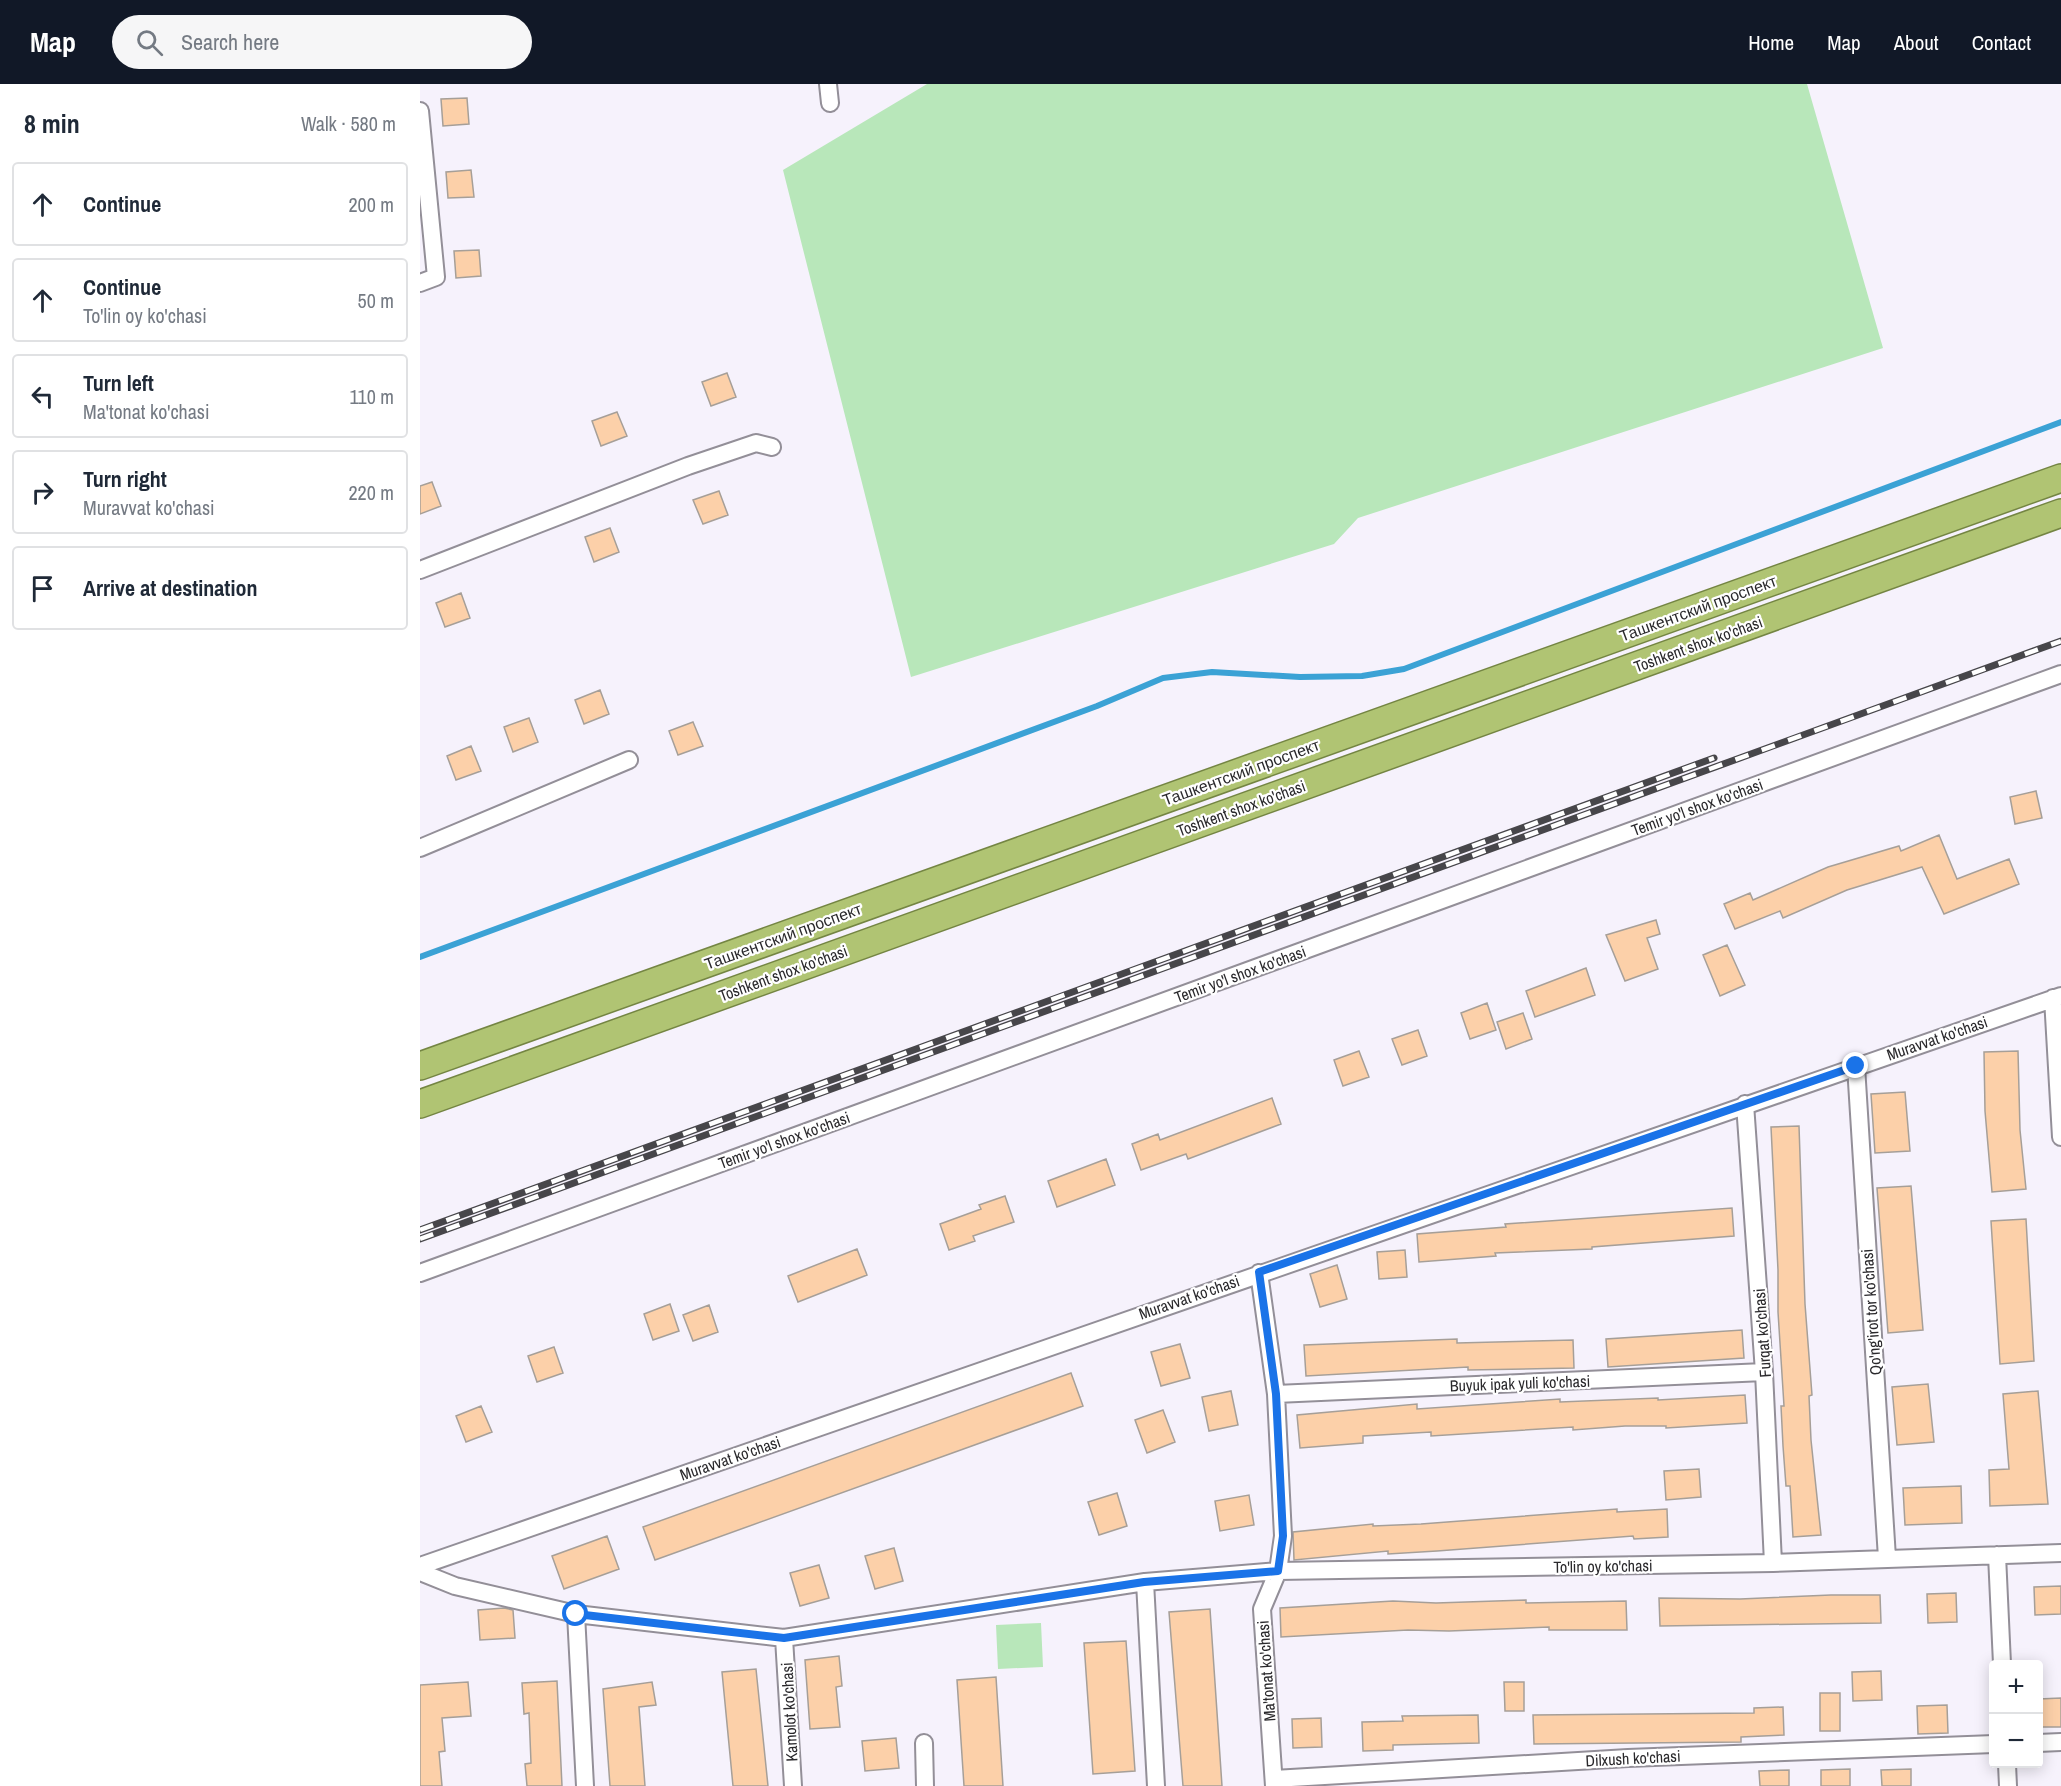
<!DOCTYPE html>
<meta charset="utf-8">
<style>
body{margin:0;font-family:"Archivo Narrow",sans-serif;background:#f6f6f7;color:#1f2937}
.controls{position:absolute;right:18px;bottom:18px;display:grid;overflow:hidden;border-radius:6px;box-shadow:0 3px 15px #0003}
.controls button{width:54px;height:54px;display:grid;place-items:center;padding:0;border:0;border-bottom:2px solid #e0e1e3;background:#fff;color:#1f2937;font:30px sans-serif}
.stop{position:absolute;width:18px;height:18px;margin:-14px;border:4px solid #1a73e8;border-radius:50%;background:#fff}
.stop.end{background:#1a73e8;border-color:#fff;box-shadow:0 2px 6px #0008}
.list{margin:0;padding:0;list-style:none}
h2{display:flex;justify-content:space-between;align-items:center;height:78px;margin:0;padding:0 24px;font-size:26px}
h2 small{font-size:20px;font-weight:400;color:#747a83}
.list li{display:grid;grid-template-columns:39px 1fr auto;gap:18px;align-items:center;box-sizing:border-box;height:84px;margin:0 12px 12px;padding:0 12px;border:2px solid #e0e1e3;border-radius:6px}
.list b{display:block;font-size:22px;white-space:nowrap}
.list p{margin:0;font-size:20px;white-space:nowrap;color:#747a83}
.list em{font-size:20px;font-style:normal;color:#747a83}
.icon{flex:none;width:33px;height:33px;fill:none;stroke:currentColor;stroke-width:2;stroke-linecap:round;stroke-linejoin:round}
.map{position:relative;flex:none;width:1641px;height:1702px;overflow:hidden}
header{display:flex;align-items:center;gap:36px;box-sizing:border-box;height:84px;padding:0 30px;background:#111827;color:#fff}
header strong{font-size:28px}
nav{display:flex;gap:33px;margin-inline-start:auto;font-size:21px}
.search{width:420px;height:54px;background:#f6f6f7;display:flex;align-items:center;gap:15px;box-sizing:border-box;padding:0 21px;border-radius:33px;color:#747a83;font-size:22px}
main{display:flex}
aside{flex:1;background:#fff}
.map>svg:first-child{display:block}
.green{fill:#b8e7ba}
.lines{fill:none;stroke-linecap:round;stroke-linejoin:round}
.stream{stroke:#3ba2d5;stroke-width:6}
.building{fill:#fcd0a9;stroke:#a69f98;stroke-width:1.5}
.minor-casing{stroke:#938f98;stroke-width:20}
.trunk-casing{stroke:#748543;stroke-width:30}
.minor{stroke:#fff;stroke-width:16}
.trunk{stroke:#b0c473;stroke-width:27}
.rail-casing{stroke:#47464a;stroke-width:7}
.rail{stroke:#fff;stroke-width:4.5;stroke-dasharray:14;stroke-linecap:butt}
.route{stroke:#1a73e8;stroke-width:8}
.labels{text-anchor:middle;stroke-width:4.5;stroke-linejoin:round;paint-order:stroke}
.street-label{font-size:16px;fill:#2a292c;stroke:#fff}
</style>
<header>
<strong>Map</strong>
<div class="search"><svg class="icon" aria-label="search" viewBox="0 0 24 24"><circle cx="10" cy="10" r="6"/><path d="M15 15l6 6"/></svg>Search here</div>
<nav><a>Home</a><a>Map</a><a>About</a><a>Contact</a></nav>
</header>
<main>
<aside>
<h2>8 min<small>Walk · 580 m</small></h2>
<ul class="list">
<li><svg class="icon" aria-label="ahead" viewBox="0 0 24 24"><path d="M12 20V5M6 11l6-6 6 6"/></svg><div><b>Continue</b></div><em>200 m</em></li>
<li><svg class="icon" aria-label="ahead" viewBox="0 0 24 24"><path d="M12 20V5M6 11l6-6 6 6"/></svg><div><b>Continue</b><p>To'lin oy ko'chasi</p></div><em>50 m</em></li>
<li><svg class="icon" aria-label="left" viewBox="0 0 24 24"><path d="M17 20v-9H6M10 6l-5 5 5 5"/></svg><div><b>Turn left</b><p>Ma'tonat ko'chasi</p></div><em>110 m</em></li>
<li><svg class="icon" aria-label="right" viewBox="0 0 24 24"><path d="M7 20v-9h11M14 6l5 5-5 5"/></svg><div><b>Turn right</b><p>Muravvat ko'chasi</p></div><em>220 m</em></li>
<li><svg class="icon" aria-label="arrive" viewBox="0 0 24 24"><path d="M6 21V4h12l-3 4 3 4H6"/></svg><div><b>Arrive at destination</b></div></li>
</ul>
</aside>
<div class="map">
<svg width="1641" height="1702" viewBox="0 0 1641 1702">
<rect width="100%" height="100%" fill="#f6f2fc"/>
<path class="green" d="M507,0H1387L1463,264L938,434L914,460L491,593L363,86Z
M621,1539L623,1583L578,1585L576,1541Z"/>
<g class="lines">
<path class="stream" d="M0,873L677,622L743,594L792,588L880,593L942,592L984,585L1641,338"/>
</g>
<path class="building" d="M47,14L49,40L23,42L21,15Z
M51,86L54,113L28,114L26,88Z
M59,166L61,192L36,194L34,167Z
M307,289L316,313L291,322L282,298Z
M197,328L207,352L181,362L172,337Z
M12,398L21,422L0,430V402Z
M299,407L308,431L283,440L273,416Z
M190,444L199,468L174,478L165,453Z
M41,509L50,534L25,543L16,519Z
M180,606L189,630L164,640L155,616Z
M109,634L118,658L93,668L84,643Z
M273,638L283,662L258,671L249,647Z
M51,662L61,687L36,696L27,672Z
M1616,707L1622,734L1595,740L1590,713Z
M1519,751L1537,795L1589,775L1599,800L1524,830L1502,783L1427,806L1363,834L1360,827L1315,845L1304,820L1330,809L1333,816L1408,783L1479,762L1481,767Z
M1236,836L1240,850L1227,854L1238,885L1205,897L1186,851Z
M1307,861L1325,901L1300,912L1283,871Z
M1166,884L1175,911L1115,933L1106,907Z
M1067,919L1076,946L1050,955L1041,929Z
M1103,929L1112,955L1086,965L1077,938Z
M998,946L1007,972L982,981L972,955Z
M939,967L949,993L923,1002L914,976Z
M1598,967L1600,1046L1606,1105L1572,1108L1565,1027L1564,968Z
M1485,1008L1490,1067L1455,1069L1451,1010Z
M852,1014L861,1040L768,1075L766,1070L721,1086L712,1060L738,1050L740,1056Z
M1379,1042L1385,1220L1392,1311L1389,1312L1391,1356L1401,1451L1373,1453L1370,1402H1366L1363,1362L1361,1322H1364L1358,1228V1186L1351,1043Z
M686,1075L695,1101L637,1123L628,1097Z
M1491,1102L1503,1246L1468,1249L1457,1104Z
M585,1112L594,1138L553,1152L555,1157L529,1166L520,1140L561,1125L559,1121Z
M1312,1124L1314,1152L1172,1163V1165L1075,1169L1076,1172L999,1178L997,1150L1086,1143L1085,1140Z
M1606,1135L1614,1277L1580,1280L1571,1137Z
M437,1165L447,1191L378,1218L368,1192Z
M985,1166L987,1193L959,1195L957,1168Z
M917,1181L927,1215L900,1223L890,1190Z
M250,1220L259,1247L233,1256L224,1230Z
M289,1221L298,1248L273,1257L263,1231Z
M1322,1246L1324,1274L1188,1283L1186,1255Z
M1037,1255V1259L1153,1256L1154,1284L1048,1286V1283L886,1292L884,1261Z
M760,1260L770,1294L741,1302L731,1268Z
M134,1263L143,1289L117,1298L108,1272Z
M651,1289L663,1322L235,1476L223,1443Z
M1508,1300L1514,1358L1477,1361L1472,1303Z
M811,1307L818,1341L789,1347L782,1313Z
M1618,1307L1628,1420L1570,1422L1569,1386L1589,1385L1583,1310Z
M1325,1311L1327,1339L1246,1344V1342H1205L1153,1346V1343L1011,1352V1348L943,1352V1359L880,1364L877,1331L997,1320V1325L1140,1315V1318L1238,1314V1316Z
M61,1322L72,1348L46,1358L36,1332Z
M743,1326L755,1358L727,1369L715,1336Z
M1279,1385L1281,1413L1246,1416L1244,1387Z
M1541,1402L1542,1439L1485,1441L1483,1404Z
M697,1409L707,1442L679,1451L668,1418Z
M829,1411L834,1441L800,1447L795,1417Z
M1197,1425V1428L1247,1425L1248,1453L1214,1455L1213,1452L1017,1467L968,1470V1467L874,1476L873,1448L953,1440V1442L1001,1440Z
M187,1452L199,1485L144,1505L132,1472Z
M474,1464L483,1497L455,1505L445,1472Z
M399,1481L409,1514L380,1522L370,1489Z
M1641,1502V1530L1615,1531L1614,1503Z
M1536,1509L1537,1538L1508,1539L1507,1510Z
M1411,1511H1460L1461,1539L1240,1542L1239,1514L1320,1515Z
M1106,1516V1519L1206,1517L1207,1546H1129V1543L1029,1547L988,1546L861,1553L860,1524L973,1517L1016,1519Z
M84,1524L93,1526L95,1554L60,1556L58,1526Z
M790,1525L802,1702H763L749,1528Z
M706,1557L715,1687L673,1690L664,1559Z
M419,1572L422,1602L416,1603L420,1643L390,1645L385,1576Z
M336,1585L348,1702H313L302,1588Z
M1461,1587L1462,1616L1433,1617L1432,1588Z
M576,1593L583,1702H544L537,1596Z
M137,1597L142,1702H107L105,1680L111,1679L109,1629L104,1630L102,1599Z
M48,1598L51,1632L22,1634L25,1667L19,1668L22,1702H0V1601Z
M232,1598L236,1621L219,1623L225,1702H190L183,1605Z
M1084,1598H1104V1627H1085Z
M1400,1609H1420V1647H1400Z
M1641,1614V1643H1620L1619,1615Z
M1527,1621L1528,1649L1498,1650L1497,1622Z
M1363,1623L1364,1651L1321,1653V1658L1114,1660L1113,1631L1334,1629V1624Z
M1058,1631L1059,1659L973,1661V1666L943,1667L942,1638L983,1637L982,1632Z
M901,1634L902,1663L873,1664L872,1635Z
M476,1654L479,1684L445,1687L442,1657Z
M1430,1685V1702H1401V1686Z
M1491,1685V1702H1462L1461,1686Z
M1369,1686V1702H1340L1339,1687Z"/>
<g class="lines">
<defs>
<path id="minor" d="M408,0L410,19
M0,27L16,193L0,199
M0,486L268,382L336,359L352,363
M0,764L209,676
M1633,914L1641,1053
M1436,982L1467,1474
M1325,1020L1344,1288L1353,1479
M0,1189L1641,590
M839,1189L856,1310L863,1452L858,1487L842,1525L854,1702
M856,1310L1344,1288
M1577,1471L1582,1580
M0,1482L1641,912
M0,1488L35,1502L156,1530L364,1554L725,1498L858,1487L1353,1479L1641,1469
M725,1498L736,1702
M156,1530L165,1702
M364,1554L373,1702
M504,1659L505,1702
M1618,1659L1641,1658
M1587,1680L1588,1702
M854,1695L1208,1674L1574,1660"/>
<path id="trunk" d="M0,982L1641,394
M0,1020L1641,429"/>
</defs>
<use href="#minor" class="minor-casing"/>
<use href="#trunk" class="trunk-casing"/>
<use href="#minor" class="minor"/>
<use href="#trunk" class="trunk"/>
<defs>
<path id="rail" d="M0,1146L1294,674
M0,1155L1641,557"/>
</defs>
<use href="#rail" class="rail-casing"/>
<use href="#rail" class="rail"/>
</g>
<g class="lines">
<path class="route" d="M156,1530L364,1554L724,1498L858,1487L863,1452L856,1310L839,1188L1436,982"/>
</g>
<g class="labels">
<g class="street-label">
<text transform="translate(1278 524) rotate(-20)" y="6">Ташкентский проспект</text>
<text transform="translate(1278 560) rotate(-20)" y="6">Toshkent shox ko'chasi</text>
<text transform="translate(821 688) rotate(-20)" y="6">Ташкентский проспект</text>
<text transform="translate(1277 723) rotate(-20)" y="6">Temir yo'l shox ko'chasi</text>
<text transform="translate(821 724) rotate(-20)" y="6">Toshkent shox ko'chasi</text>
<text transform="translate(363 852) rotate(-20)" y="6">Ташкентский проспект</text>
<text transform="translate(363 889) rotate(-20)" y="6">Toshkent shox ko'chasi</text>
<text transform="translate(820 890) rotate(-20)" y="6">Temir yo'l shox ko'chasi</text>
<text transform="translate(1517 954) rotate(-19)" y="6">Muravvat ko'chasi</text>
<text transform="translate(364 1056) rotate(-20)" y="6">Temir yo'l shox ko'chasi</text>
<text transform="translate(769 1213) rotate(-19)" y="6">Muravvat ko'chasi</text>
<text transform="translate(1451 1228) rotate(-94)" y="6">Qo'ng'irot tor ko'chasi</text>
<text transform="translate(1342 1249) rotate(-94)" y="6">Furqat ko'chasi</text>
<text transform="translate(1100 1299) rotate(-2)" y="6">Buyuk ipak yuli ko'chasi</text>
<text transform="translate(310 1374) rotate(-19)" y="6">Muravvat ko'chasi</text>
<text transform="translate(1183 1482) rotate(-1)" y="6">To'lin oy ko'chasi</text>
<text transform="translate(846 1587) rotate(-94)" y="6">Ma'tonat ko'chasi</text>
<text transform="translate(369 1628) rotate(-93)" y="6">Kamolot ko'chasi</text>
<text transform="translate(1213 1674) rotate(-3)" y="6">Dilxush ko'chasi</text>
</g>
</g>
</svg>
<div class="controls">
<button>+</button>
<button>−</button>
</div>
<div class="stop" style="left:156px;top:1530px"></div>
<div class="stop end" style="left:1436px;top:982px"></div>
</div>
</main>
